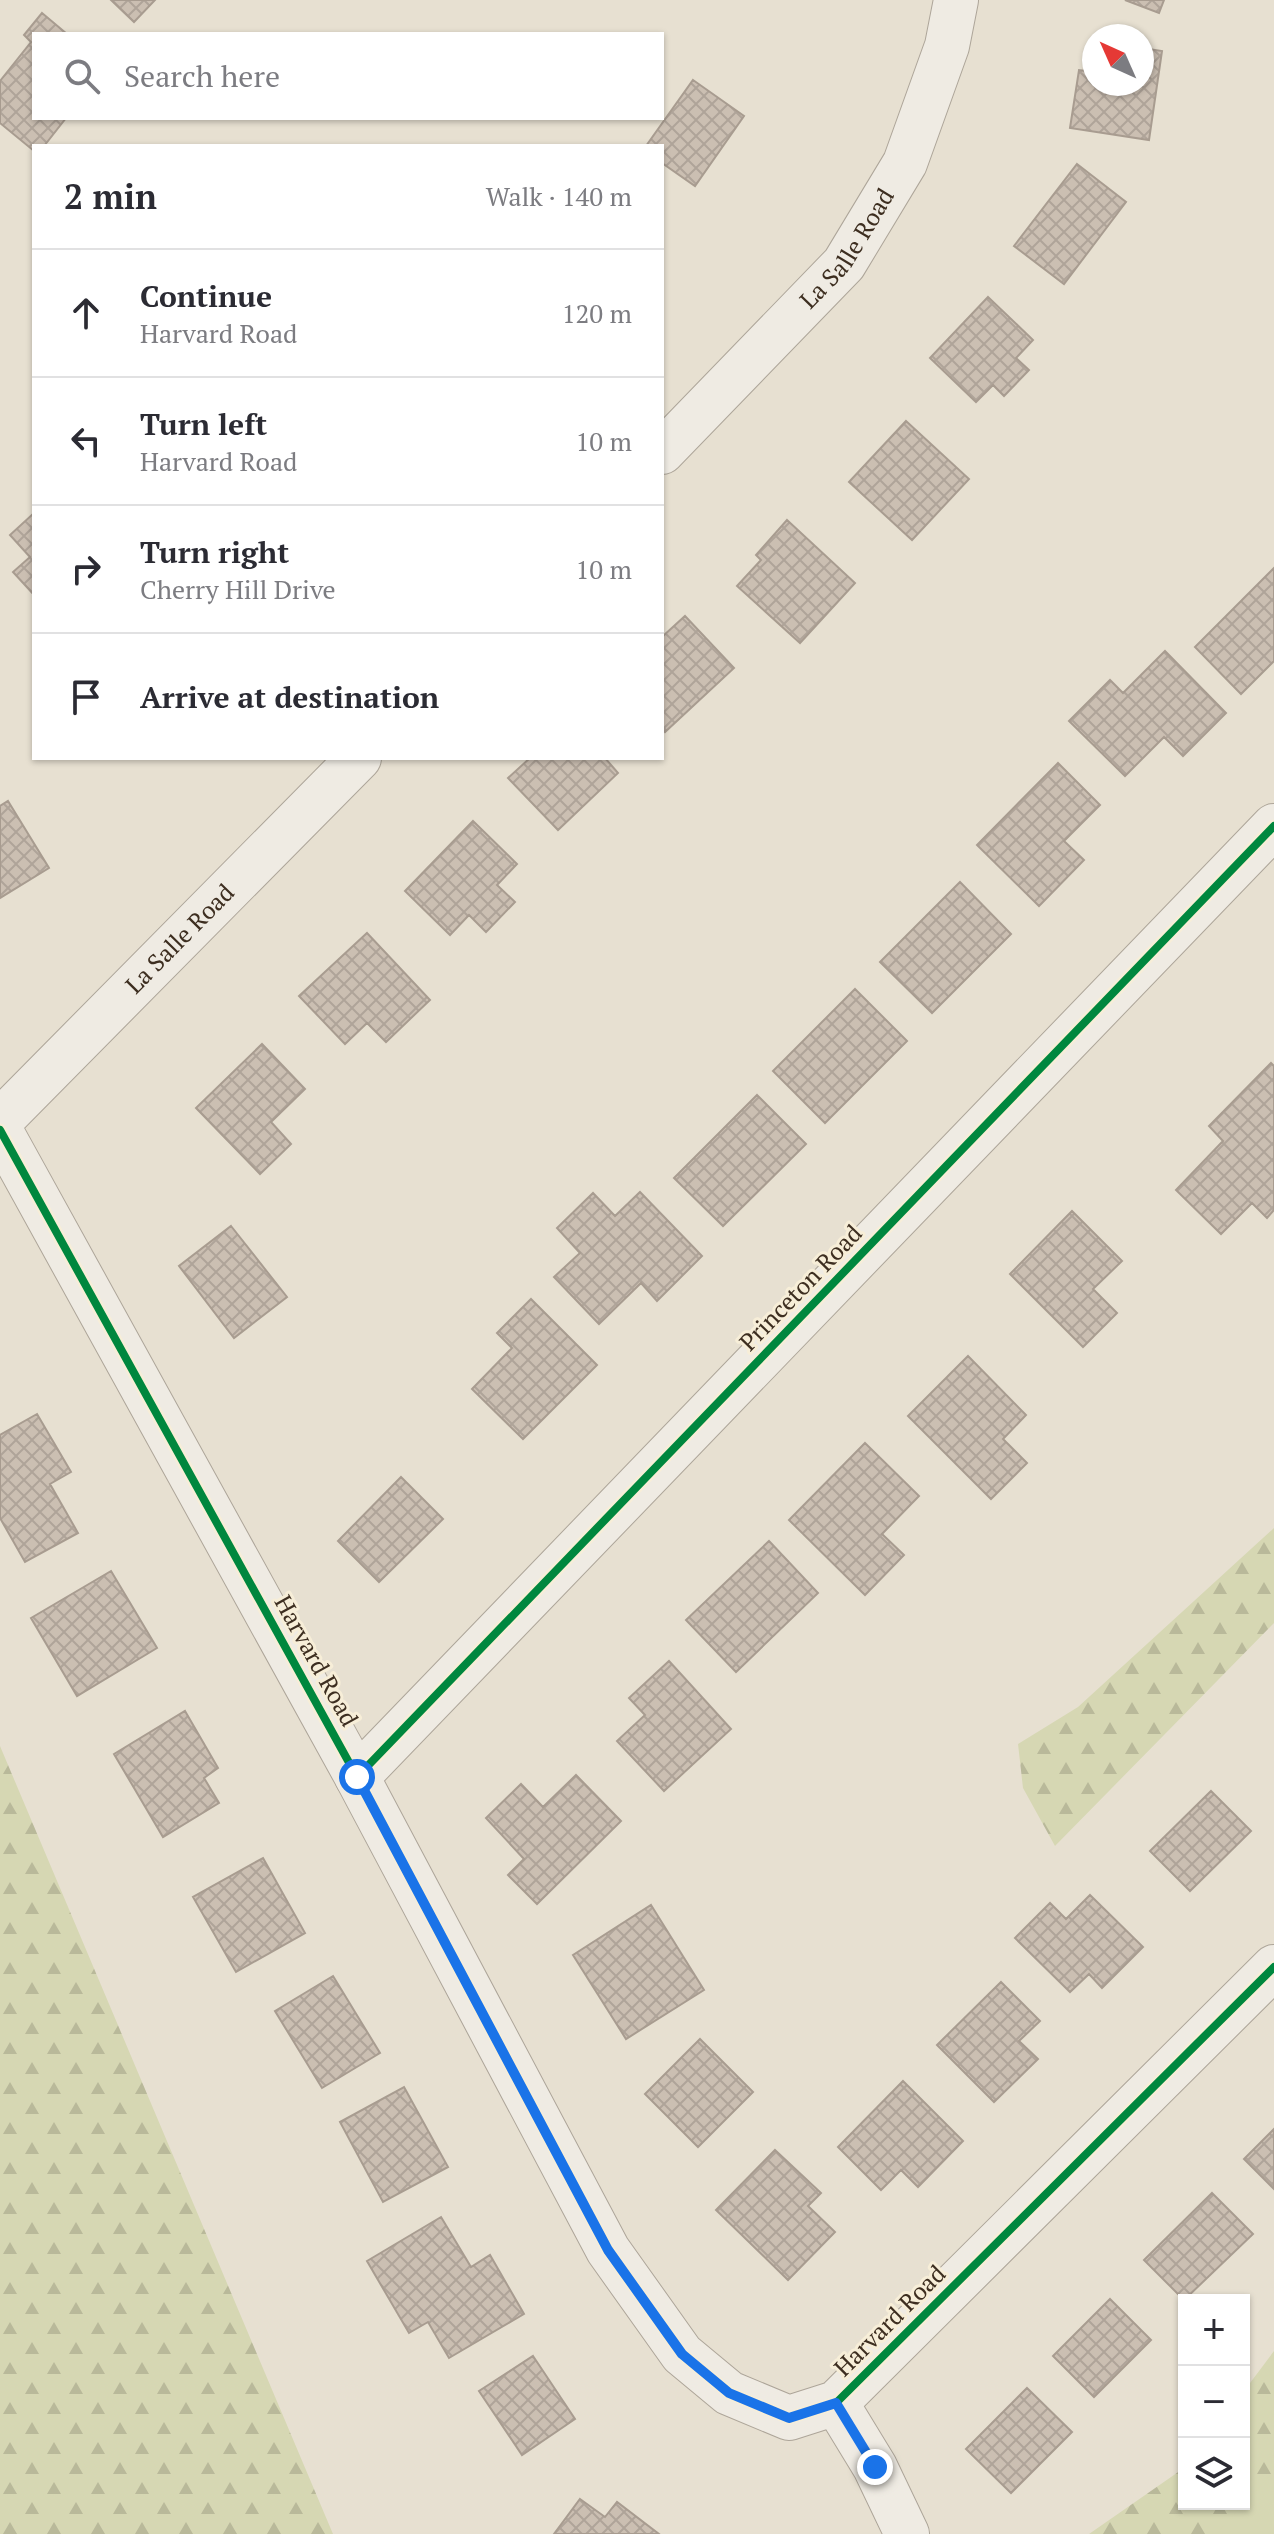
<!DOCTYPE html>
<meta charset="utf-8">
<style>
body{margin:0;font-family:"PT Serif",serif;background:#f2f2f3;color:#2b2b33}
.controls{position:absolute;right:24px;bottom:24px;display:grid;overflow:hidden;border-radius:0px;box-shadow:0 2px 6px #0004}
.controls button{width:72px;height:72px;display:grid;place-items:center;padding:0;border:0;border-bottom:2px solid #e1e1e2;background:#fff;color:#2b2b33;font:40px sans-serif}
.compass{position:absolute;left:1082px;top:24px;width:72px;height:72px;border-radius:50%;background:#fff;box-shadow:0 2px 6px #0004;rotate:315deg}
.stop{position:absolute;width:24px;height:24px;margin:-18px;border:6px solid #1a73e8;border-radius:50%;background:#fff}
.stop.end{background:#1a73e8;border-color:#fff;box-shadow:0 2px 8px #0008}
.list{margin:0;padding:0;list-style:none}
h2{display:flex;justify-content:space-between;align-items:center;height:104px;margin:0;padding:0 32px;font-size:34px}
h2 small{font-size:26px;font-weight:400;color:#7c7c81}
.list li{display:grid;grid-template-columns:52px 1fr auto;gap:24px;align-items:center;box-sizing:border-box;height:128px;padding:0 32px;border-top:2px solid #e1e1e2}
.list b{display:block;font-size:30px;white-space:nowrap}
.list p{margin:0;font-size:26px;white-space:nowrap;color:#7c7c81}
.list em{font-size:26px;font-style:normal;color:#7c7c81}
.icon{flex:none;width:44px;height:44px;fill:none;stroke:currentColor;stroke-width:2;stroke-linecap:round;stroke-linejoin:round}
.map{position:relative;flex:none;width:1274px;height:2534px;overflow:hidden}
.search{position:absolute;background:#fff;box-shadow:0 2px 6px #0004;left:32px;top:32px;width:632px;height:88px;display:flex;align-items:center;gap:20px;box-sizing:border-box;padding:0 28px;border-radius:0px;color:#7c7c81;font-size:30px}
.panel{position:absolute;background:#fff;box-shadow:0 2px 6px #0004;left:32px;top:144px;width:632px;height:616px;border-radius:0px}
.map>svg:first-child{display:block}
.forest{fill:url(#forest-firs)}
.green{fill:#d6d7b3}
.building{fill:url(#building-cross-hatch);stroke:#a89c90;stroke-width:2}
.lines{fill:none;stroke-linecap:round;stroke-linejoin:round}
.minor-casing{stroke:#ada599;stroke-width:46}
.minor{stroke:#efebe3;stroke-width:44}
.cycleway-casing{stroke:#f7eed8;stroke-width:13}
.cycleway{stroke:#00873e;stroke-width:8}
.route{stroke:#1a73e8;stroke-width:10}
.labels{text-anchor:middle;stroke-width:6;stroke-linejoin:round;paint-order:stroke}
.street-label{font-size:24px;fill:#3d2e20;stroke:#f7eed8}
</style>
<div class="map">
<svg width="1274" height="2534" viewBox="0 0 1274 2534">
<defs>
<pattern id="forest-firs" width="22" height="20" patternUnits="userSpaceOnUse" patternTransform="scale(2)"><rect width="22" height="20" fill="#d6d7b3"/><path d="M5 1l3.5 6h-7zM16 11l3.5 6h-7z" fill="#b9b99a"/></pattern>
<pattern id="building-cross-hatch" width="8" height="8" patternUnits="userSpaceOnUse" patternTransform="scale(2)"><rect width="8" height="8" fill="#cbbfb2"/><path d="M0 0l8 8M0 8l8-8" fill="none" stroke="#afa499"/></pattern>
</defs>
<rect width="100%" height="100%" fill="#e7e0d1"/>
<path class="forest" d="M1274,1528V1623L1055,1846L1023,1788L1018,1744L1078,1707Z
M0,1746L333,2534H0Z
M1274,2351V2534H1089L1184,2468V2504H1244V2391Z"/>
<path class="green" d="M1274,2471V2534H1216Z"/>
<path class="building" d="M111,0H155L134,22Z
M1125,0H1164L1159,13Z
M42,13L67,34H34V118H66L44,146H34V151L0,123V81L31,42L24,35Z
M1142,48L1162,51L1149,140L1070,128L1079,70L1094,72V84H1142Z
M693,80L744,116L695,186L662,163V146H646Z
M1077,164L1126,202L1064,284L1014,246Z
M988,297L1033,340L1016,358L1029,370L1004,396L993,385L976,402L930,358Z
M906,421L969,479L912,540L849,482Z
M34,513V595L13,572L30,557L10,535Z
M787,520L855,583L800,643L737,586L761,560L756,555Z
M1274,568V661L1241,694L1195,647Z
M685,616L734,668L665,732L662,729V637Z
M1165,651L1226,713L1183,756L1164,737L1125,776L1069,721L1110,680L1123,693Z
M530,758H605L618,773L558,830L508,778Z
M1058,763L1100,805L1064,841L1084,860L1039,906L977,845Z
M8,801L49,868L0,898V806Z
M473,821L517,864L497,885L515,902L486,932L469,915L450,935L405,891Z
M960,882L1011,934L932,1013L880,962Z
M367,933L430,1000L386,1042L367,1023L345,1044L299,996Z
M855,989L907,1041L825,1123L773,1071Z
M262,1044L305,1089L271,1122L291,1144L260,1174L196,1108Z
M1271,1063L1274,1066V1210L1267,1218L1252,1203L1221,1234L1176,1190L1223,1141L1209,1126Z
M757,1095L806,1144L723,1226L674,1178Z
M640,1192L702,1256L657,1301L641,1283L599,1324L554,1277L580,1253L557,1228L593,1193L615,1216Z
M1072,1211L1122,1261L1093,1289L1117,1313L1083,1347L1010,1274Z
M231,1226L287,1297L234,1338L179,1266Z
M531,1299L597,1365L523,1439L472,1389L512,1348L497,1333Z
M968,1356L1026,1415L1003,1439L1027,1463L991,1499L908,1416Z
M37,1414L71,1472L50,1484L78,1533L25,1562L0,1518V1435Z
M865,1443L919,1496L882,1534L904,1555L865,1595L789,1520Z
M401,1477L443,1519L379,1582L338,1541Z
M769,1541L818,1593L736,1672L686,1620Z
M111,1571L157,1648L77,1696L31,1618Z
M669,1661L731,1729L664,1791L617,1741L645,1715L629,1698Z
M185,1711L218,1768L204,1778L219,1803L163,1837L114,1754Z
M576,1775L621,1821L537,1904L508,1875L524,1859L486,1818L521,1784L543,1807Z
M1211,1791L1251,1831L1190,1891L1150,1851Z
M263,1858L305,1933L236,1972L193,1897Z
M1090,1895L1143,1947L1102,1988L1089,1974L1070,1992L1015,1938L1050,1903L1066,1919Z
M651,1905L704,1990L626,2039L573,1955Z
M333,1976L380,2053L322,2088L275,2011Z
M1001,1982L1040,2021L1019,2041L1038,2059L994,2102L937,2045Z
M700,2039L753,2092L698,2147L645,2094Z
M903,2081L963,2141L918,2187L901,2170L881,2190L838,2147Z
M404,2087L448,2167L383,2202L340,2122Z
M1274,2129V2189L1244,2159Z
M775,2150L821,2193L808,2206L835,2232L788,2280L716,2210Z
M1212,2193L1253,2234L1184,2300L1144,2260Z
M441,2217L471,2267L490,2255L524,2314L449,2358L428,2322L409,2333L367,2261Z
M1110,2299L1151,2340L1094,2397L1053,2356Z
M533,2356L575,2419L522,2455L479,2391Z
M1027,2388L1072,2432L1011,2493L966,2449Z
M580,2499L605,2517L617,2502L659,2534H554Z"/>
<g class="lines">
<defs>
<g id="minor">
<path id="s1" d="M662,452L844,264L905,163L947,46L956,0"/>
<path id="s2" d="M0,1121L359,758"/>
<path d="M0,1130L357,1777L608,2250L682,2354L729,2393L789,2418L836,2403L1274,1967"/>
<path d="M357,1777L1274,826"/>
<path d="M836,2403L875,2467L907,2534"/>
</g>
</defs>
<use href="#minor" class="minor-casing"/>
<use href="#minor" class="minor"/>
<defs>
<path id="cycleway" d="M0,1130L357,1777L608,2250L682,2354L729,2393L789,2418L836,2403L1274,1967
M357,1777L1274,826"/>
</defs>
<use href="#cycleway" class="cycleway-casing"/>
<use href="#cycleway" class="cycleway"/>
</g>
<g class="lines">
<path class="route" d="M357,1777L608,2250L682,2354L729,2393L789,2418L836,2403L875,2467"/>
</g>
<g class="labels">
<g class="street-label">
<text dy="8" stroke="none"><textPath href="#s1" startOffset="276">La Salle Road</textPath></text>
<text dy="8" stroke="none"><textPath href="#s2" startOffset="256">La Salle Road</textPath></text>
<text transform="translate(801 1288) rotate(-46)" y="8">Princeton Road</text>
<text transform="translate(316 1661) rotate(61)" y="8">Harvard Road</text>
<text transform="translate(890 2321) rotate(-45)" y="8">Harvard Road</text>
</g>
</g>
</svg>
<div class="controls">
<button>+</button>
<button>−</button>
<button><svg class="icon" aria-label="layers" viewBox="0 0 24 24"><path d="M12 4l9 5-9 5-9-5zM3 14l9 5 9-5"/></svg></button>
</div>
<svg class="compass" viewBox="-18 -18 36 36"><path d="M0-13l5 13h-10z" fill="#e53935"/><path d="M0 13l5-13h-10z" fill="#7c7c81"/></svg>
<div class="stop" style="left:357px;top:1777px"></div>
<div class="stop end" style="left:875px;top:2467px"></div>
<div class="search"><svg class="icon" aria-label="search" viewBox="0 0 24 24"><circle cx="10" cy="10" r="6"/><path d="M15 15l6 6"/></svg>Search here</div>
<section class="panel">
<h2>2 min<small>Walk · 140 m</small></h2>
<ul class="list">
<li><svg class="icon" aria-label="ahead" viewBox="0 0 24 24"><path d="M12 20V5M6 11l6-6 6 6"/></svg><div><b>Continue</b><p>Harvard Road</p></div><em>120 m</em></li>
<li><svg class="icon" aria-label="left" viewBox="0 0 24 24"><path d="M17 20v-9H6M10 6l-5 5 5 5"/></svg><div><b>Turn left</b><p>Harvard Road</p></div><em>10 m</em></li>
<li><svg class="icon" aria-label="right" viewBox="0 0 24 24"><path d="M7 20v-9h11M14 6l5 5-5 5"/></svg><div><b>Turn right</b><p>Cherry Hill Drive</p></div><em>10 m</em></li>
<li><svg class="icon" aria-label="arrive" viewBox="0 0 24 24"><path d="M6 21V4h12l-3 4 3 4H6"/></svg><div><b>Arrive at destination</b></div></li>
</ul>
</section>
</div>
